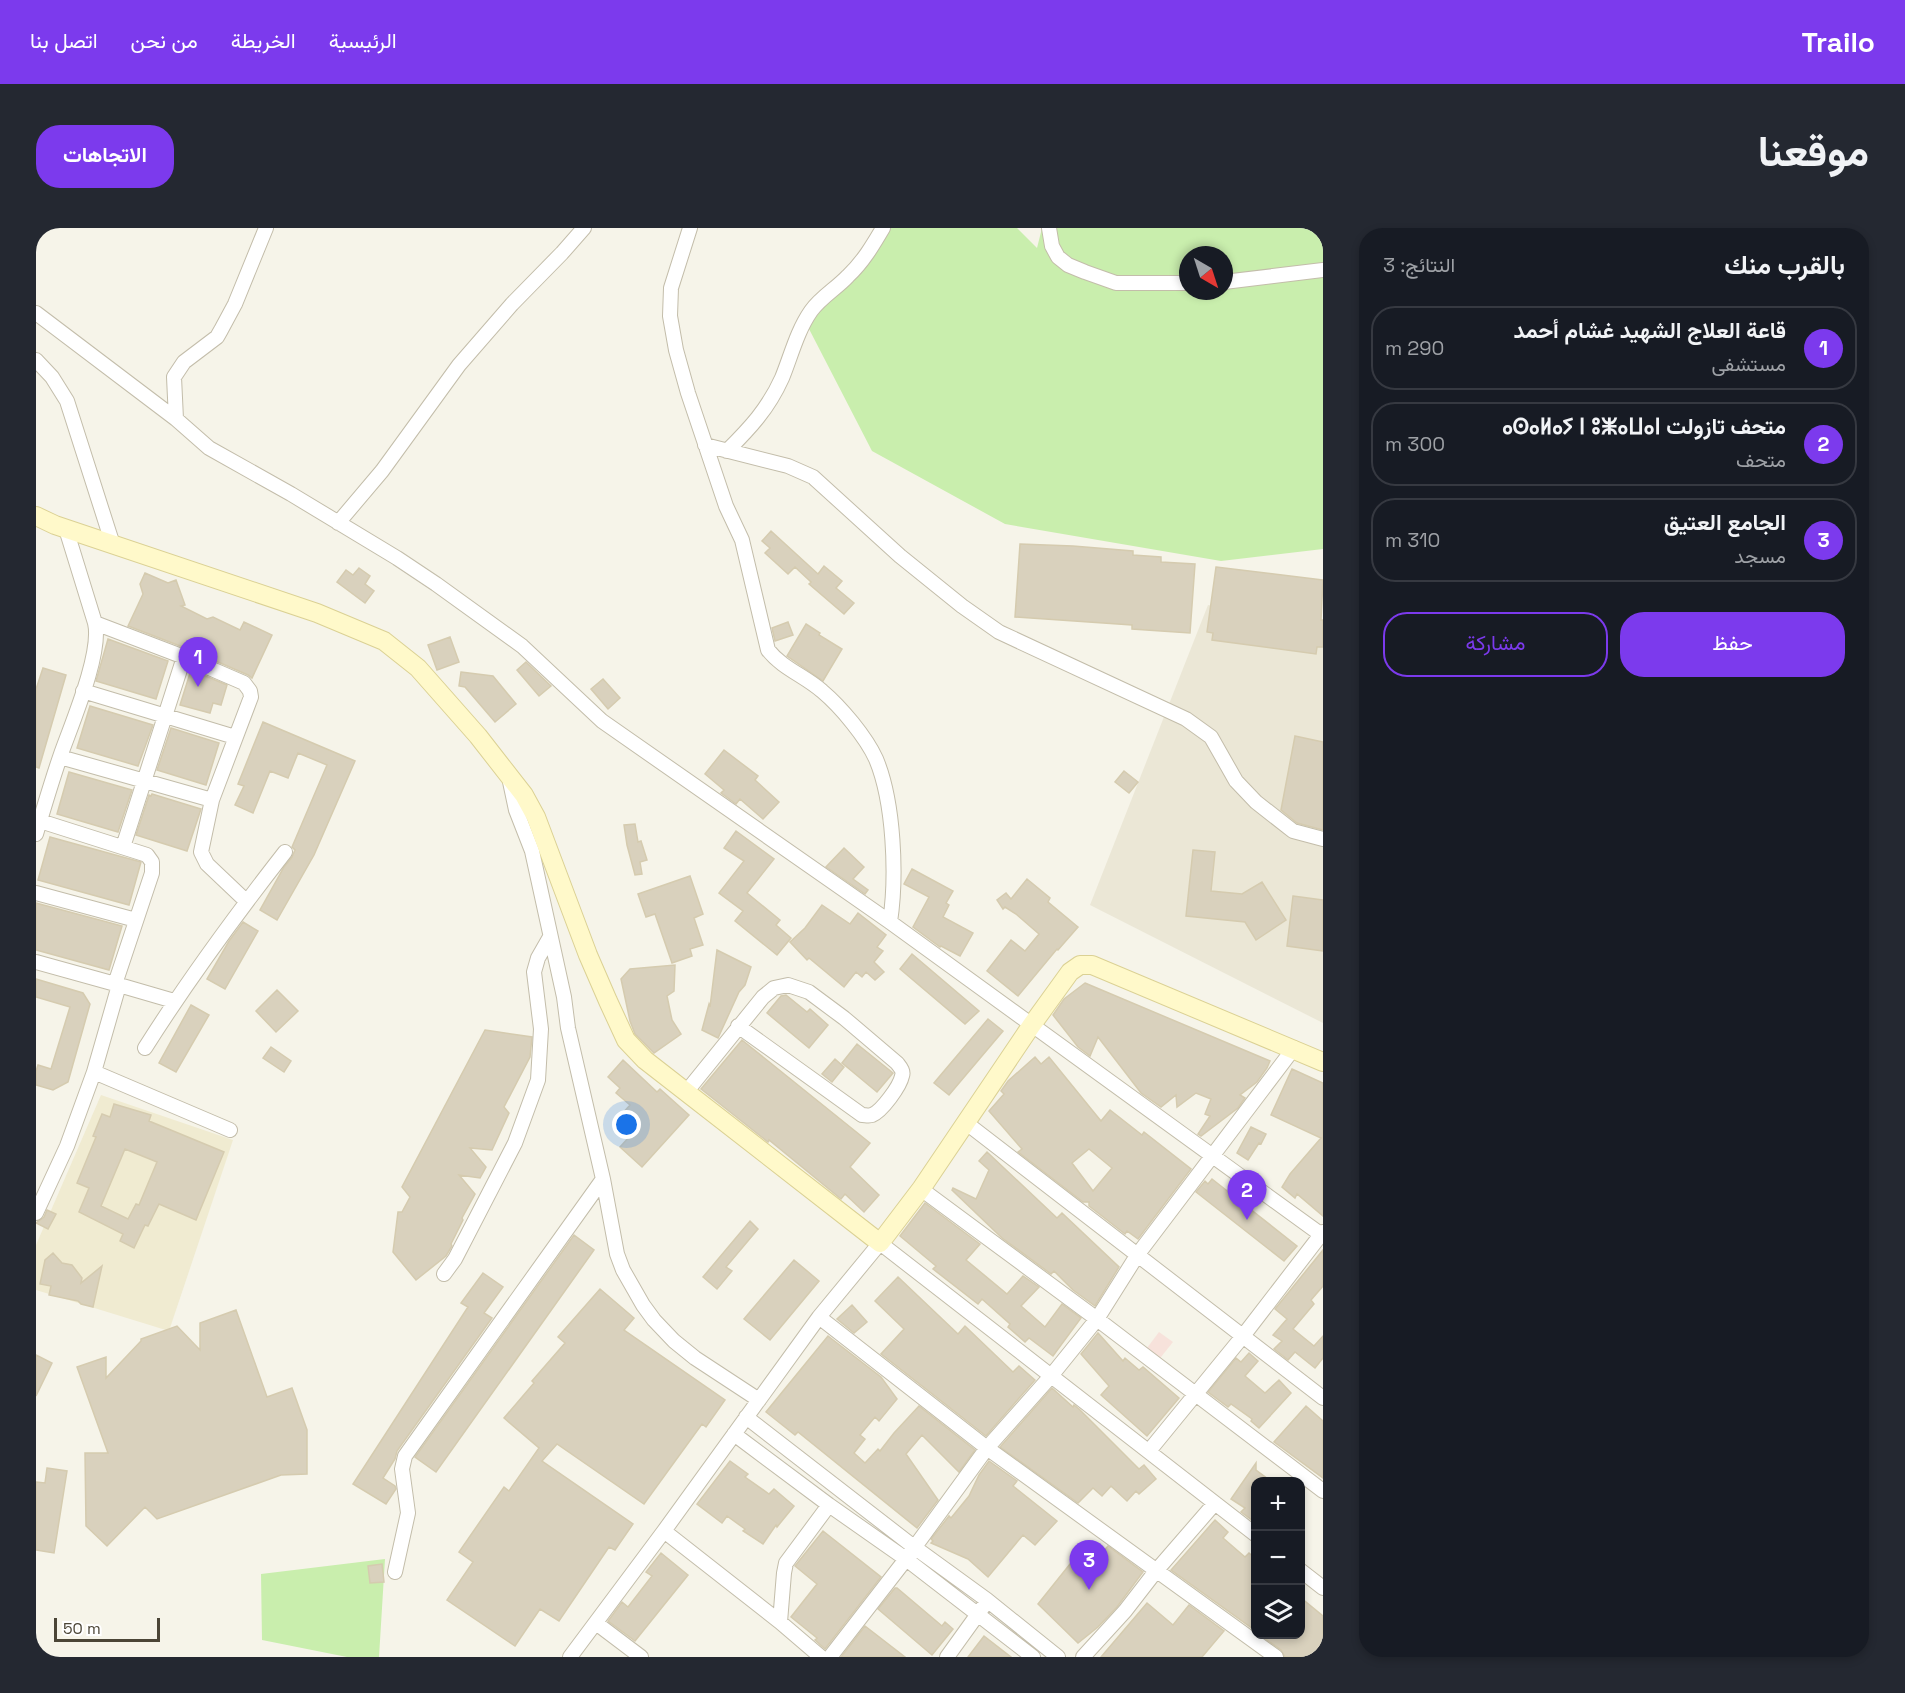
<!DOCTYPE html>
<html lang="ar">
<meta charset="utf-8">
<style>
body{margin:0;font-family:"Space Grotesk",Vazirmatn,"Noto Sans Tifinagh",sans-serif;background:#242831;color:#f1f3f6;direction:rtl}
.controls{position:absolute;right:18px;bottom:18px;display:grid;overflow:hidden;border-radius:12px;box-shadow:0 3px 9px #0003}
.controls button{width:54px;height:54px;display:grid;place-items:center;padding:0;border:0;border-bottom:2px solid #363941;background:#171b24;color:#f1f3f6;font:30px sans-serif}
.compass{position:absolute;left:1143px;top:18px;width:54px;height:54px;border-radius:50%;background:#171b24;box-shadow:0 3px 9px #0003;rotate:141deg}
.scale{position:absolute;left:18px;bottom:15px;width:106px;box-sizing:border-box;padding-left:6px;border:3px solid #4b4536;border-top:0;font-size:16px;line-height:21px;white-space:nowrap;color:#4b4536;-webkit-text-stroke:4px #fff;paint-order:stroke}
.you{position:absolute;left:591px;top:897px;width:21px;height:21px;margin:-15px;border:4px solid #fff;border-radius:50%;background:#1a73e8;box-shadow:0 0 0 9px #1a73e833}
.badge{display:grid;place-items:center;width:39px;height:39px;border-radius:50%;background:#7c3aed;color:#fff;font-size:20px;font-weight:700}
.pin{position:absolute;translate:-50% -50px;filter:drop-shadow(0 2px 3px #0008)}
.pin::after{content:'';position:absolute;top:32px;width:21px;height:18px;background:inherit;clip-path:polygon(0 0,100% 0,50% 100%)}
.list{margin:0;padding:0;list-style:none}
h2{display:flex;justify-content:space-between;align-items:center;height:78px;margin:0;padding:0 24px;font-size:26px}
h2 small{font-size:20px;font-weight:400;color:#9ea1a6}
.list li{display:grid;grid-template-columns:39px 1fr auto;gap:18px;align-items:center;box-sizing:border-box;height:84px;margin:0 12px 12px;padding:0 12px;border:2px solid #363941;border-radius:24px}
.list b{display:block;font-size:22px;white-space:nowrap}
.list p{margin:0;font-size:20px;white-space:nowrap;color:#9ea1a6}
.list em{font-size:20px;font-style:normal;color:#9ea1a6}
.actions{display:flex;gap:12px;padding:18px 24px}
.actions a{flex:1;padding:14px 0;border:2px solid #7c3aed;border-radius:24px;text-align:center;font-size:21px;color:#7c3aed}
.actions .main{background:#7c3aed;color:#fff}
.icon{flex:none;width:33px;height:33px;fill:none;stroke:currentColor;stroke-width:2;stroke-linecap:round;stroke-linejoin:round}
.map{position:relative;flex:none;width:1287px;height:1429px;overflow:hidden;direction:ltr;border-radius:24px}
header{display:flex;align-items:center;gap:36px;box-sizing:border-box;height:84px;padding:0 30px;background:#7c3aed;color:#fff}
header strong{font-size:28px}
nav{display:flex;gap:33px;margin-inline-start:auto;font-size:21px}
.intro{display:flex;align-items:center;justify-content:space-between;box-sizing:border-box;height:144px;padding:0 36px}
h1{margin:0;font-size:42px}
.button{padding:15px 27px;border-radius:24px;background:#7c3aed;color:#fff;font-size:21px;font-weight:700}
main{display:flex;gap:36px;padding:0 36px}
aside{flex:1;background:#171b24;border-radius:24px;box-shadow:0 3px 9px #0003}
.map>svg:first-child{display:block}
.residential{fill:#ebe7d6}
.education{fill:#f0ebd1}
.medical{fill:#f7e2db}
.green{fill:#c9eead;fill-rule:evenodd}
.building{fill:#d9d1bd;stroke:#d5cbaf;stroke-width:1.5;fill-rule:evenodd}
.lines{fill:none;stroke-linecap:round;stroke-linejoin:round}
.street-casing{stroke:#c3bdaa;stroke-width:16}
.secondary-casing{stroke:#dbd194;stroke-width:20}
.street{stroke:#fff;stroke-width:14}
.secondary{stroke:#fff9ca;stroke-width:18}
</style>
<header>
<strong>Trailo</strong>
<nav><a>الرئيسية</a><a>الخريطة</a><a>من نحن</a><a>اتصل بنا</a></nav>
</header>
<div class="intro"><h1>موقعنا</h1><a class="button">الاتجاهات</a></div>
<main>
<aside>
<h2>بالقرب منك<small>النتائج: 3</small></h2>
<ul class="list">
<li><span class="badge">1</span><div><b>قاعة العلاج الشهيد غشام أحمد</b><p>مستشفى</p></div><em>290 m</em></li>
<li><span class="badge">2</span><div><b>متحف تازولت ⴰⵙⴰⵍⴰⵢ ⵏ ⵓⵥⴰⵡⴰⵏ</b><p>متحف</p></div><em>300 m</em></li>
<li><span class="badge">3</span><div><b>الجامع العتيق</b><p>مسجد</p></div><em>310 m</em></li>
</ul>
<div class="actions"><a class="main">حفظ</a><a>مشاركة</a></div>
</aside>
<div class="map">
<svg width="1287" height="1429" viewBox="0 0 1287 1429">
<rect width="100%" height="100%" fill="#f6f4e9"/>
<path class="residential" d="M1172,377L1287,401V795L1054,677Z"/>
<path class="education" d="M65,867L197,912L133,1103L0,1062V1017Z"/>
<path class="medical" d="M1123,1104L1137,1114L1121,1134L1108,1124Z"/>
<path class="green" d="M840,0H981L1001,20L1006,0H1287V321L1185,333L969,296L836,223L772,99ZM1152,27H1188V63H1152Z
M349,1331L343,1429H311L226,1412L225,1346Z"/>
<path class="building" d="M735,303L782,346L788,338L806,353L800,360L818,375L808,386L773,356L775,354L759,339L752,346L729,325L734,320L726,313Z
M984,316L1037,318L1097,323V327L1125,329V334L1159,336L1154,405L1096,401V397L979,389Z
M1180,339L1287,352L1285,392H1287V419H1281L1280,426L1176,412L1177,405L1171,404Z
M323,340L334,348L329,356L338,363L329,375L301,354L310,342L317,347Z
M109,345L132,355L140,352L149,377L145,378L171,391L177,389L204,402L208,394L236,407L216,450L212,447L152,421L92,398L107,366L104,356Z
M752,394L757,407L739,413L736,400Z
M770,396L784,405L783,407L806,421L787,453L751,428Z
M414,409L423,434L401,442L392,417Z
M72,411L132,433L120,471L60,453Z
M490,434L515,458L503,468L481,442Z
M7,440L30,447L3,540L0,539V461Z
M155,442L191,457L185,477L177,475L174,485L144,477Z
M425,444L457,448L480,476L459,494L429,459L423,458Z
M567,451L584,470L572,481L555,461Z
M54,478L117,497L102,538L41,520Z
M227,494L319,533L278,627L241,692L224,682L248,639L256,629L259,622L256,619L291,537L262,525L252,550L234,543L217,585L199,577L208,558L202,556Z
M135,500L183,515L170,557L121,542Z
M1259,508L1287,514V602L1261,595L1245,582Z
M688,522L722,548L719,552L743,574L727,591L704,571L700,576L685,565L688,562L669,546Z
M1088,543L1102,554L1093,565L1079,554Z
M33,544L96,562L82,604L21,586Z
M116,566L165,581L151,623L100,607L113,567L115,568Z
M599,596L602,614L605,613L611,632L604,634L606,646L599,647L591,617L588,597Z
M700,603L738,631L711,665L744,692L740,697L755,710L741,727L699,693L707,683L683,665L708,633L688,620Z
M14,609L105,634L93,677L2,652Z
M808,620L828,639L817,651L832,662L829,666L790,639Z
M1157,622L1179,624L1175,663L1206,666L1226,654L1250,692L1220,712L1209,694L1150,688Z
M876,641L917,663L910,675L913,677L907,689L937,705L924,728L905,718L904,719L877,699L893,669L868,656Z
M654,648L667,686L658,690L667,717L654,721L656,728L636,735L619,686L610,689L602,666Z
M991,651L1014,670L1012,674L1042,699L1022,722L1021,721L982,768L951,743L975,712L989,723L1003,706L980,686L969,679L967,681L961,672L970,665L975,671Z
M1257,668L1287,672V723L1251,718Z
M0,675L86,698L73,742L0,722Z
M786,677L814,696L822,685L850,707L841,719L847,723L838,734L848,744L839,752L830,744L826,749L820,744L808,759L773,730L771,732L754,714L769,700Z
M207,694L222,703L189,761L171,751L193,713Z
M681,722L715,739L709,757L703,764L682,810L666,802L673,776L674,779Z
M876,726L943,783L929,796L864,741Z
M639,737L638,763L631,768L636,792L645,806L618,825L599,806L594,793L585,751L594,741Z
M0,751L47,765L54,776L32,854L17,862L0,857V843L2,837L15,841L34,779L0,769Z
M1049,755L1234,833L1231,840L1221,854L1204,867L1209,870L1202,880L1165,908L1162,906L1174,888L1169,886L1175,871L1160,865L1141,879L1140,867L1125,879L1105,865L1062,809L1054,828L1042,819L1017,787L1028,771Z
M241,762L262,783L240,804L220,783Z
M750,767L771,784L774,781L792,797L773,820L731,785L745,768Z
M155,777L173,787L140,844L123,835Z
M952,791L967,803L913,867L898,855Z
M449,802L496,809L494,829L468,879L473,885L456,922L434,920L450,939L444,950L423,947L439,966L426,990L427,992L415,1016L416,1018L410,1028L380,1052L357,1024L362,984H366L374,969L366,959Z
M706,812L834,915L814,939L843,967L828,984L809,966L805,971L733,912L732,914L665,861Z
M821,816L857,845L841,864L806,835Z
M235,819L255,833L248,844L227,830Z
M999,829L1005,836L1013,829L1065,893L1074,882L1106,907L1108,904L1155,941L1102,1011L1091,1003L1089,1006L1053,978V974H1047L982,924L986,921L953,883L968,866L965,863L972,853ZM1053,921L1076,940L1057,963L1036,935Z
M799,831L808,839L796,854L786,846Z
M587,832L621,864L624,861L653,887L606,939L584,919L594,908L578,895L594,877L580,865L584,860L572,849Z
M1256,841L1287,855V988L1261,966L1259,970L1246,959L1254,946L1285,910L1235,887Z
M78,876L115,887L113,893L188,924L160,992L123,976L112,998L109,997L98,1020L84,1013L87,1006L43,984L53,960L41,955L60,909L57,908L66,886L74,889ZM89,921L121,934L103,977L100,976L92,991L65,978Z
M1215,899L1230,906L1225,916L1223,915L1212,932L1201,925Z
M951,924L1021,990L1026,985L1083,1039L1059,1078L1037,1062L1018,1043L1015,1046L966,1010L916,962L917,960L940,971L953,942L943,933Z
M1176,951L1261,1018L1248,1033L1160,964L1169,953L1172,956Z
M889,975L944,1016L930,1032L971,1066L987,1048L1003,1059L985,1078L1009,1099L1026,1076L1045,1090L1017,1128L993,1110L989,1114L972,1099L974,1096L946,1071L942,1076L897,1041L900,1038L864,1008Z
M11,982L20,986L12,1001L0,995L8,989Z
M714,993L722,1001L690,1039L696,1043L681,1061L667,1049Z
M538,1007L558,1022L400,1244L379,1229Z
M1287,1022V1058L1275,1072L1278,1076L1257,1101L1278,1118L1287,1108V1130L1279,1140L1259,1124L1252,1132L1238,1121L1246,1113L1237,1107L1251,1091L1239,1081Z
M17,1025L26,1035L36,1037L46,1050L45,1055L66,1038L57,1079L45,1076L42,1073L13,1067L15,1058L4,1056L9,1032Z
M758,1032L783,1053L734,1112L708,1091Z
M447,1045L467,1059L448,1085L456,1090L361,1223L359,1231L347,1250L359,1258L360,1261L350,1276L317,1256L432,1079L425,1075Z
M862,1049L922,1106L929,1098L977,1144L983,1138L999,1152L950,1208L845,1126L868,1101L839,1073Z
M564,1061L598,1090L588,1102L689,1172L670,1199L666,1196L608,1276L521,1216L506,1233L597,1296L579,1322L573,1319L523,1393L504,1381L479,1418L411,1372L437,1334L423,1324L468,1259L473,1263L503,1220L468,1190L498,1155L496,1153L529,1115L522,1109Z
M816,1077L831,1094L818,1105L801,1091Z
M200,1082L231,1169L256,1160L271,1202V1246L245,1247L121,1291L109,1279L71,1318L50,1298L49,1225H72L41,1139L70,1129V1150L105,1113V1111L141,1098L164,1122V1095Z
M1062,1105L1087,1133L1089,1130L1103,1142L1107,1139L1143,1170L1111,1208L1065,1167L1073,1158L1045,1126Z
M792,1108L845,1149L861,1171L843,1193L839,1189L824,1207L829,1211L818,1225L829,1235L842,1221L844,1223L858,1205L883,1178L939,1222L923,1244L886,1207L870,1226L902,1272L881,1300L762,1204L759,1207L730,1184Z
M1213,1125L1222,1133L1209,1148L1229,1165L1243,1152L1255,1165L1223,1200L1215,1193L1216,1191L1195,1176L1192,1179L1172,1164L1200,1130L1205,1134Z
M0,1127L16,1135L0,1168Z
M1016,1160L1037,1179L1038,1177L1043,1181L1103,1241L1108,1237L1120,1251L1103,1266L1100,1263L1091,1273L1075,1258L1066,1268L1057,1260L1042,1275L964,1219Z
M1270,1178L1287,1193V1250L1238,1214Z
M694,1233L712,1246L709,1249L733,1266L738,1261L758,1278L741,1299L740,1297L727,1316L707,1303L709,1301L691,1288L686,1295L661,1276Z
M953,1233L981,1253L977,1258L1021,1293L999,1317L987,1307L952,1349L932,1331L895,1315L897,1313L895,1311L913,1288L915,1290L933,1268L943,1247Z
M1220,1235V1242L1236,1254H1220V1268L1217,1272L1220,1269V1295L1205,1284L1209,1280L1195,1271Z
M11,1240L31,1243L18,1325L0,1322V1254L9,1255Z
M1179,1292L1192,1304L1187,1310L1209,1329L1213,1325L1220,1331V1403L1135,1342Z
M787,1303L845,1349L789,1421L779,1412L781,1410L755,1389L781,1356L759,1338Z
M1050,1316L1064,1327L1072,1318L1107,1344L1081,1379L1062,1399L1042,1415L1002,1376Z
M625,1325L652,1347L599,1413L572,1393L586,1374L592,1379L616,1348L610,1344Z
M346,1336L348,1354L334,1355L332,1338Z
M859,1360H861L906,1398L909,1394L917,1401L896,1427L842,1381Z
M1264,1369L1287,1388V1429H1249L1245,1422L1224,1407H1264Z
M1111,1375L1137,1397L1153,1377L1188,1403L1166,1429H1065Z
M829,1398L869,1429H805Z
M948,1408L975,1429H932Z"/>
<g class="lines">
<defs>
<path id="street" d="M654,0L635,60L634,88L640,122L652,165L690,278L706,312L732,422C746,440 769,448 786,463C805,479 830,509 840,531C858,574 861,648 854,694
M1013,0L1016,18L1022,29L1032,37L1049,44L1080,55H1152
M1188,54L1287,42
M0,85L140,191L173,220L255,266L361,330L400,356L486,418L566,493L854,694L1287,1008
M0,132L16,149L31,173L77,317
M140,191L138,149L148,134L181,109L185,102L199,76L230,0
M669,217L752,238L777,249L864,328L926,378L963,404L1150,491L1175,509L1200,553L1220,574L1257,603L1287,611
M691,223C714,200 732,181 746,150C755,128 761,103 775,83C785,69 801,60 812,48C827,34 837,17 847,0
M302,295L346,243L423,137L476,76L526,25L548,0
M59,395L148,429L208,455L214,463L215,469L176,572L165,624L171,636L210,673
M47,463L199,509
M24,529L176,572
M473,549L480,582L496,623L528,769L532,800L567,951L581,1026L587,1042L607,1077L618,1092L638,1113L659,1130L723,1172
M4,593L111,627L116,634V645L79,756
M0,606C8,579 16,552 25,526C36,495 66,425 59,395L30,301
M87,619L148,429
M0,665L100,692
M0,734L83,757L58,844L31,918L0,985
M83,757L138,773
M109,820C152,752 199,688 249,624
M58,844L194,902
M651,863L727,769L738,760L752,757L773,764L808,790L861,835C864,839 868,843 866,848C864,858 846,883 836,887C833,888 829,887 826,887L702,798
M929,894L1287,1170
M885,961L1061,1091L1287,1263
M408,1046L419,1031L479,915L502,852L505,801L498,744L502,730L514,709
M783,1089L951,1220L1240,1429
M710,1189L878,1319L951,1372L1022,1429
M698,1206L793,1277L870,1331L997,1429
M1113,1223L1207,1108L1287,1004
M628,1303L744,1394L785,1429
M1264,1342L1287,1360
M359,1344L372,1285L366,1241L369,1228L567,951
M744,1394L748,1345L750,1335L793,1277
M560,1395L605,1429
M534,1429L628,1303L783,1089L844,1015L1220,1307
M794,1429L870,1331L951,1220L1015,1148L1061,1091L1102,1026L1258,820
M911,1429L947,1379
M1047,1429L1089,1383L1120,1343L1179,1275"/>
<path id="secondary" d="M0,288L19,297L281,385L348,413L382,440L442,508L488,567L500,589L552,727L572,773L590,812L609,832L844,1015L885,961L995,798L1034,744L1044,737H1056L1287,834"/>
</defs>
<use href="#street" class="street-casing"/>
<use href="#secondary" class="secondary-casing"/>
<use href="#street" class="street"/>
<use href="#secondary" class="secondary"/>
</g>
</svg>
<div class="controls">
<button>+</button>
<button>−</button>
<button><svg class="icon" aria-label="layers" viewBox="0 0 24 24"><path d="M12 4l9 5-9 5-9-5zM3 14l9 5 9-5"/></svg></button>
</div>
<svg class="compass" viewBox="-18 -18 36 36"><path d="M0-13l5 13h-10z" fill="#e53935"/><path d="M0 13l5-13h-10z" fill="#9ea1a6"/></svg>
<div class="scale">50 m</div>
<div class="you"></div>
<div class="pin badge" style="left:162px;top:459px">1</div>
<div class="pin badge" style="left:1211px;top:992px">2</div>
<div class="pin badge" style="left:1053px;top:1362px">3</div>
</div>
</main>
